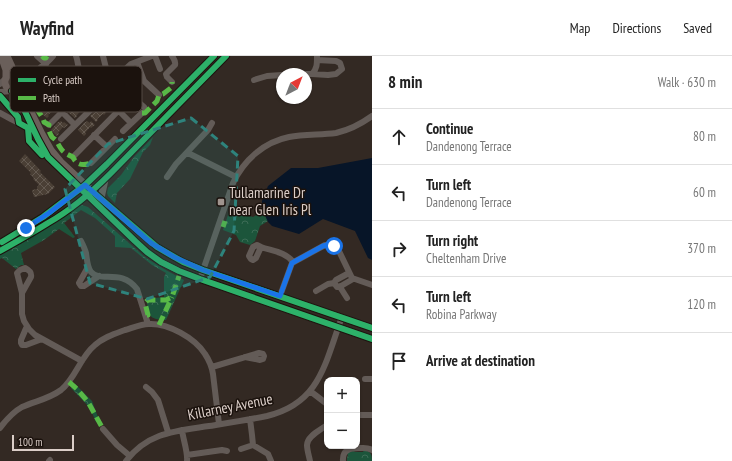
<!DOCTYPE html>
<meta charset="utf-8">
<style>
body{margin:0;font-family:"PT Sans Narrow",sans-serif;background:#f6f6f6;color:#222}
.controls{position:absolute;right:12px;bottom:12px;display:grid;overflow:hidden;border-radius:8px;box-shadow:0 1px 3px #0004}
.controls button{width:36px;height:36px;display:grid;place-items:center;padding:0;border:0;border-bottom:1px solid #e0e0e0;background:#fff;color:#222;font:20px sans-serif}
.compass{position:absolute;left:276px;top:12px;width:36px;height:36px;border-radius:50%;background:#fff;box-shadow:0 1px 3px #0004;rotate:42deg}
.scale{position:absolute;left:12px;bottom:10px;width:62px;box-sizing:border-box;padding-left:4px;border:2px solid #dbcec8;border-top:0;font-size:11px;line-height:14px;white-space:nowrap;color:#dbcec8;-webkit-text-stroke:3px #1b120d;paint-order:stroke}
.stop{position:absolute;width:12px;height:12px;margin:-9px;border:3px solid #1a73e8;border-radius:50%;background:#fff}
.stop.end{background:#1a73e8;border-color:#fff;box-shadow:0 1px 4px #0008}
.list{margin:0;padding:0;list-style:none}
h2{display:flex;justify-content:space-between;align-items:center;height:52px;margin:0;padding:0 16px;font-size:17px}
h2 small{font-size:13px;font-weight:400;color:#767676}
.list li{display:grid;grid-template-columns:26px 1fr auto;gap:12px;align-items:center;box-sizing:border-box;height:56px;padding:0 16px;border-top:1px solid #e0e0e0}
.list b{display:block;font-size:15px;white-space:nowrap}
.list p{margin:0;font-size:13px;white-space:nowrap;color:#767676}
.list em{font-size:13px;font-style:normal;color:#767676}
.icon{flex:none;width:22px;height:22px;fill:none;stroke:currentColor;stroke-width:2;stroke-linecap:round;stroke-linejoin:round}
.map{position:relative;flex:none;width:372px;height:405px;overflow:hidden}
header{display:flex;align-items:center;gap:24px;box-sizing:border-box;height:56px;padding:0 20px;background:#fff;border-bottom:1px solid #e0e0e0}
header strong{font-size:19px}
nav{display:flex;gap:22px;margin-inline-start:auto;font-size:14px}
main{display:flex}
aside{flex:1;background:#fff}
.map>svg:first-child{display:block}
.park{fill:url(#park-crowns)}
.water{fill:#071528}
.building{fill:url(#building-cross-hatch)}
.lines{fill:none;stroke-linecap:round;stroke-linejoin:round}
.minor{stroke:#635b57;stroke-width:6}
.major{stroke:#6a5f5a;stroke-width:7}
.quiet{stroke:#58b947;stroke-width:5;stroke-dasharray:10 5;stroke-linecap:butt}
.cycleway-casing{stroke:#1b120d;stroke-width:8}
.cycleway{stroke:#2db169;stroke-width:6}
.route{stroke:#1a73e8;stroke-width:5}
.marked{fill:#2e837c;fill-opacity:0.2;stroke:#2e837c;stroke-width:3;stroke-dasharray:8 5;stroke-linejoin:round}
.poi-dot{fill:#a0948e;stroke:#1b120d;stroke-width:1.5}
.labels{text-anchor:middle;stroke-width:3;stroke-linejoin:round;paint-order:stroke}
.poi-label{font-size:15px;fill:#dbcec8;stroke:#1b120d;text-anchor:start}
.street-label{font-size:15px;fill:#dbcec8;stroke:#1b120d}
.key{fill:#1b120d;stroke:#554a45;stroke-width:1}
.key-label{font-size:11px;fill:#dbcec8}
</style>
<header>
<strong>Wayfind</strong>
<nav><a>Map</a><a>Directions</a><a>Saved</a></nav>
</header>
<main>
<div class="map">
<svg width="372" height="405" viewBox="0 0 372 405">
<defs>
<pattern id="park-crowns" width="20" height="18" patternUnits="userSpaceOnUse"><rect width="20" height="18" fill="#1c553b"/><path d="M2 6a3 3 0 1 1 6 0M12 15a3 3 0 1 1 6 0" fill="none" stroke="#3c6c56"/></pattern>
<pattern id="building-cross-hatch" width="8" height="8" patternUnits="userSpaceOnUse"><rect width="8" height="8" fill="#4a3f35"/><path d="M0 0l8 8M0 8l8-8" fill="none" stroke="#645a51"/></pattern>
</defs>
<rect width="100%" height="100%" fill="#332923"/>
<path class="park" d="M153,81L150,89L143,96L130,123L117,137L115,147L108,140L107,137L108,132L121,119L134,101Z
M82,149L88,151L146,202L164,213L184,224L166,264C147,263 150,260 146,243L164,241V221L166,217L152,209L131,192L115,191V180L95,162L81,154L64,167L75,181L73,182L59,173L44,184L21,197L24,209H21L16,213L2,202L0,203V199L58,165L79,150Z
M230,153L253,161L263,155L268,165L260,170L255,185L250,189L240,186L236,179L223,174Z
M75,328L92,345L99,364L96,366L90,352L71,332Z
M364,394C371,396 372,398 372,405H347V402L348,399L347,398L348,396L354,395L355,396H363Z"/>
<path class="water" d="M372,102V204L368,202L355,175L323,163L299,178L272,170L268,166L263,155L262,149V145L268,130L291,112H318Z"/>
<path class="building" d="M51,47L53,49L55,48L58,51L55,55L54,54L48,59L49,60L47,62L41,57L48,48L49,49Z
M78,47L81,49L82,48L86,51L82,55L81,54L76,60H77L75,62L69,57L72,52V53L76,48L77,49Z
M100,51L103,53L104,52L107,55L104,59L103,58L97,63L98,64L96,66L90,60L94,56V57L98,52V53Z
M61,65L63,67L64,66L68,69L64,72L63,71L58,77L59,78L57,80L51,74L58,66H59Z
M87,65L90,67L91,65L95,69L91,72L90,71L85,77L86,78L84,80L78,74L85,66H86Z
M25,98L41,115L40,116L55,131L48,138L34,141L32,134L37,133V131L39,129L33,123L34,122L30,118L31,117L19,105Z"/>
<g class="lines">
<path class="minor" d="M37,0L46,8
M103,0L106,12V17
M155,0L160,13
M172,0C174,3 176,5 175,9L166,18L167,21L172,26
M137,6L144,25L159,39
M17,17H24L35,14
M306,18H312C317,13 317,8 317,1
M312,18L328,19L336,18L342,13L340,7L336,5L317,4
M117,21L131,8L152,0
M254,24L267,20L282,19
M0,28L5,23
M23,28C32,17 44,11 53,0
M0,36L11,35
M126,39L136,44L144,51
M38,51L41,50L42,47L39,42L36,38L45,24L46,21L41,11
M118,54L131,67
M62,56L75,69
M0,57L11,63L19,67
M49,69L86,32C88,25 82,23 80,17C78,11 78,5 76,0
M123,75L142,57
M94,79L107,91
M61,83L121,24
M188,97L236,121
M73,101L123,50C124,47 126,44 126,41C128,26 113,15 99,17C94,18 89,20 84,23
M91,107L115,83
M167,121L176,108L208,74L212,67
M81,185C83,189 85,193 86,197C87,203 87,211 91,216C101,227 121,212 137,233L148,268
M261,191L257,189L253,191L249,200L251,203L253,204L256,202L261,191C272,195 286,196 293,206
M88,211L79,227L81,230H84L99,220
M349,217L336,224L334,227L337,231L341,230L353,223
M200,223L233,127C244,104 264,86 289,81C304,78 320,79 336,77C349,74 361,68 372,60
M340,231L347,242
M316,235L328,228L334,227
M22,237L31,221C32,216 29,214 25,212L20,214L17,217L22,237V258L24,265L29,273L35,279L82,305
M280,240L292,207L325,189L334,190L338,193L352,222L372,229
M27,270L21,284V287L22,289H26L42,283
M212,311L259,297L263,298L264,300L263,303L260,304L245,301
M365,323H372
M146,331L152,336L158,344L168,376
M310,335L327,348
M357,359H372
M250,363L252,379L253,389
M0,372C6,364 13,356 22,351C35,345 49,343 61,334C76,322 80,301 95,289C104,281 114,278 125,274C132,272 141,268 149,268C168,267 195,282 205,298C209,304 212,311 213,318L219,368
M103,373L117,389L130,400
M182,374C183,383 188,396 187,405
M241,393L253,389L268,398L271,405
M187,399L222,394L227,395
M49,405L50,404
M126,405C148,376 176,375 209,370C228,367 248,364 267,360C321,347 325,306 342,261
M310,405C309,400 307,394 307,389C307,380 321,374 327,369
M343,405C342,394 350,392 359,392C364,392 368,391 372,394"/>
<path class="major" d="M1,0L6,14V22
M7,0L13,13L16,17
M5 26a9 9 0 1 1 18 0a9 9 0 1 1-18 0Z
M23,30V38L25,44L42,78L51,94L61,106L101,143L157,191L183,206L203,214L372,272
M12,35L19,43L38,83L48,101L135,185L147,196L161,206L179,215L200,223L372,283
M101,143C102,136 104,130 105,123
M0,187L43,161L85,129L107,108L214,0
M0,195C16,186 32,177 48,167C71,154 92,136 111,117L226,0"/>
<path class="quiet" d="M42,0L44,2H46L47,0
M38,51L37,53C39,57 43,61 44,66L49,69L48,72C49,75 50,78 52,81C56,85 54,81 57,86C62,95 62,96 73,101C76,109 83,110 91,107
M142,57H145L157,45L159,39L163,38L172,31V26
M223,171L225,165
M147,259H148L145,247L148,244H166L172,241L179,220
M159,269L172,241
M69,326L77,333L88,346L103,373"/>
<defs>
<path id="cycleway" d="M12,35L19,43L38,83L48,101L135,185L147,196L161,206L179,215L200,223L372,283
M0,40L18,61L19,67L28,72L29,85L42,99
M93,136L157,191L183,206L203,214L372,272
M2,186L43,161L85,129L107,108L214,0
M0,195C16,186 32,177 48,167C71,154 92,136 111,117L226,0"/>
</defs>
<use href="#cycleway" class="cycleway-casing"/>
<use href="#cycleway" class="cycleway"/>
</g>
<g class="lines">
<path class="route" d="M26,172L49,157L85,129L151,187L174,201L203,214L280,240L292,207L323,190L327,189L334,190"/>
</g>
<path class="marked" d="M191,62L238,100L234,175L210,221L147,243L90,227L65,133L108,88Z"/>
<rect class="poi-dot" x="217" y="142" width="8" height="8" rx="2"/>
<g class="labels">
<g class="poi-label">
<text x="229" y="142">Tullamarine Dr<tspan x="229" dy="17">near Glen Iris Pl</tspan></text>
</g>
<g class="street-label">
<text transform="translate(230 351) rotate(-11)" y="5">Killarney Avenue</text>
</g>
</g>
<rect x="10" y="10" width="132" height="46" rx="6" class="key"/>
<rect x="18" y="22" width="18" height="4" fill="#2db169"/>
<rect x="18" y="40" width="18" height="4" fill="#58b947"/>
<g class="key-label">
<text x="43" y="28">Cycle path</text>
<text x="43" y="46">Path</text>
</g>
</svg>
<div class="controls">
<button>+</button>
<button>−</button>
</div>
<svg class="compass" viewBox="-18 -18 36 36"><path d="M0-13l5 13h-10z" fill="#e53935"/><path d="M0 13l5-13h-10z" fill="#767676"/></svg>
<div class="scale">100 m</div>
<div class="stop" style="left:334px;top:190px"></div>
<div class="stop end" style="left:26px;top:172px"></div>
</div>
<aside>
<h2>8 min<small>Walk · 630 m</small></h2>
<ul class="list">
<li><svg class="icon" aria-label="ahead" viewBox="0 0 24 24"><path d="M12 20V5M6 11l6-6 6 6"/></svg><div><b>Continue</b><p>Dandenong Terrace</p></div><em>80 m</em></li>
<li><svg class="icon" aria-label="left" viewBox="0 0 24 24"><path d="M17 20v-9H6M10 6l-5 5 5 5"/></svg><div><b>Turn left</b><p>Dandenong Terrace</p></div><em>60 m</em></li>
<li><svg class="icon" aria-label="right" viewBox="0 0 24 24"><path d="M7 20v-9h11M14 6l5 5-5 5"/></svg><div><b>Turn right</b><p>Cheltenham Drive</p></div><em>370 m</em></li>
<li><svg class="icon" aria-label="left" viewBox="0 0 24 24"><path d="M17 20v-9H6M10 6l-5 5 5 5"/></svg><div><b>Turn left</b><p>Robina Parkway</p></div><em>120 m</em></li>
<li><svg class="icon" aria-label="arrive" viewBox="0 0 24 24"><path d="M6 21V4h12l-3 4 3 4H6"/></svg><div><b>Arrive at destination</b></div></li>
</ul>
</aside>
</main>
